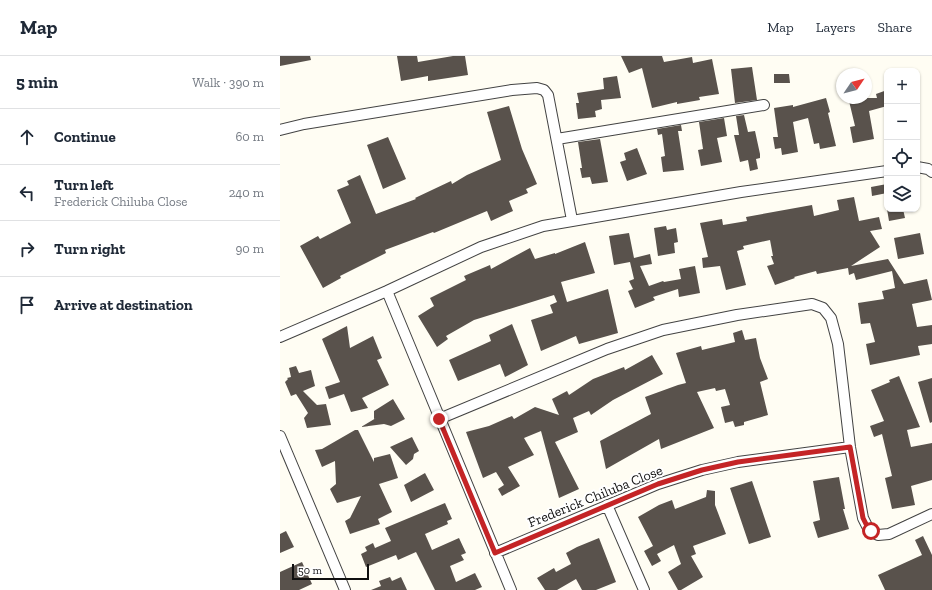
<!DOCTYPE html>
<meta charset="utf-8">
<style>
body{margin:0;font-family:"Zilla Slab",serif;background:#f6f6f7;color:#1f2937}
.controls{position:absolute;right:12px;top:12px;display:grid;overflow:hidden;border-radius:8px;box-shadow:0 1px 3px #0004}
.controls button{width:36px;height:36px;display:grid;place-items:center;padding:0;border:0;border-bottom:1px solid #e0e1e3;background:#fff;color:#1f2937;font:20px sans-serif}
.compass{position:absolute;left:556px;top:12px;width:36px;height:36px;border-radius:50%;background:#fff;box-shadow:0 1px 3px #0004;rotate:55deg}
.scale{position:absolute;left:12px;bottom:10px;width:77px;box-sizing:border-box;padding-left:4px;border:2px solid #101010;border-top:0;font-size:11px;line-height:14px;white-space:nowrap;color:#101010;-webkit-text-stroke:3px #fff;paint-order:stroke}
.stop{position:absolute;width:12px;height:12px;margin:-9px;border:3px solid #c42426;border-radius:50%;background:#fff}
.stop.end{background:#c42426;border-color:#fff;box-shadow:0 1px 4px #0008}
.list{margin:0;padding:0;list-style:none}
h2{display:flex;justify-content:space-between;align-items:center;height:52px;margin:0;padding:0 16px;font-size:17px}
h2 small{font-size:13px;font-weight:400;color:#747a83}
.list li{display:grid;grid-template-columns:26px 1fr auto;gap:12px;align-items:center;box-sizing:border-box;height:56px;padding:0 16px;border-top:1px solid #e0e1e3}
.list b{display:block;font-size:15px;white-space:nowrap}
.list p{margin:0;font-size:13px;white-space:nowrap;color:#747a83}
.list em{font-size:13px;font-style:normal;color:#747a83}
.icon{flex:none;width:22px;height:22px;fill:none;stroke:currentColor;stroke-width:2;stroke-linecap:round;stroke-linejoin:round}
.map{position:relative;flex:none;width:652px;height:534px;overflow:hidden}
header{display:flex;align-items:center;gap:24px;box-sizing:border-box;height:56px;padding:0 20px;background:#fff;border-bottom:1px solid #e0e1e3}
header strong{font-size:19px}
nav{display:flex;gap:22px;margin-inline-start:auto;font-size:14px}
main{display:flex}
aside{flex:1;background:#fff}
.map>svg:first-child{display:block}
.building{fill:#59524c}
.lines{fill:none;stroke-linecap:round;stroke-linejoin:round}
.street-casing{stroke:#434343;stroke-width:12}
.street{stroke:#fff;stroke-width:10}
.route{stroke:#c42426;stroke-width:5}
.labels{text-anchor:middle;stroke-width:4;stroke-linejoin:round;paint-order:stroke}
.street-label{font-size:14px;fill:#101010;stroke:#fff}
</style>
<header>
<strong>Map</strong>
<nav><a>Map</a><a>Layers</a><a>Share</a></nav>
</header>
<main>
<aside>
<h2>5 min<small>Walk · 390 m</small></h2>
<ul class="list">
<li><svg class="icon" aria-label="ahead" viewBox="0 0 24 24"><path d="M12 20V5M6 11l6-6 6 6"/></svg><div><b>Continue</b></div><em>60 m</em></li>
<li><svg class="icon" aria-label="left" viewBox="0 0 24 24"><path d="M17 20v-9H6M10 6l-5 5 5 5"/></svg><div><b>Turn left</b><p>Frederick Chiluba Close</p></div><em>240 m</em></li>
<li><svg class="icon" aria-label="right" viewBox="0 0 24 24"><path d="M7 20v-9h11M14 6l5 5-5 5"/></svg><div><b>Turn right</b></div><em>90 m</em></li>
<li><svg class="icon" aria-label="arrive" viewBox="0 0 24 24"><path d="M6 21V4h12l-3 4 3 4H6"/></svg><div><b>Arrive at destination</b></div></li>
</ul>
</aside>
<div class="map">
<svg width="652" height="534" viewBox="0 0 652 534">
<rect width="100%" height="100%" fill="#fffdf3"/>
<path class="building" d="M0,0H30L31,4L0,10Z
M117,0H137L138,6L173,0H185L188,19L148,25V20L121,25Z
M341,0H382L384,6L412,1L413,7L432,3L439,38L419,41L420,44L397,48V46L372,52L362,12L349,17Z
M472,11L477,44L455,47L451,13Z
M494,18H509L510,27H494Z
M337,20L341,42L321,44L322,53L315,55L316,61L298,63L296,47H299L297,37L324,33L323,22Z
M607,34V50L589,55L594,83L573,87L570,71L575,70L569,45L581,42H597L596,38Z
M546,42L550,56L548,57L556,90L540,93L539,87L534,88L528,62L513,66L518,96L502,99L501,92L495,93L493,81H498L494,52L513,49V51Z
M229,50L242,93L257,128L246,133L248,137L229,145L233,155L211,165L207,155L154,177L153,176L105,194L106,197L60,220L61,222L43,232L20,190L38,180L40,183L71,167L57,134L69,129L67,125L80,119L96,158L136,143L135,142L171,125L172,128L187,119L221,104L207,56Z
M464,59L468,76L475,75L480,98V102L476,103L478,113L470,115L468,104L460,106L454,79H459L456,60Z
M444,62L447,80L437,82L442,106L421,110L418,94L423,93L419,66Z
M401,69L402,75H398L404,114L383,116L381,101L385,100L382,78L378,79L377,73Z
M108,81L126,123L103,133L87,89Z
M320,83L328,126L312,128L310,121L302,122L300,112H302L298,86Z
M357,92L367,118L347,125L340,106L346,104L344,97Z
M607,128V137L592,140L591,131Z
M574,141L579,165L599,161L602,173L590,175L600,191L571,210L608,203L624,228L647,223L652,244L632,248L637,271L652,269V288L638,290L640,299L590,309L586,288L595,286L590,267L581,268L578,247L604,243L602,235L615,232L612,215L576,224L574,217L569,219L568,212L537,218L536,215L514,221L515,222L495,229L487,210L494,208L491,200H493L490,184L463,190L464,193L457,195L466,229L446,234L440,210L423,212L422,202L428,201L420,167L442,163L443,169L467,165L466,161L532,149L534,160L559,154L557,144Z
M607,153H623L625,162L609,165Z
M386,170L387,174L396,172L398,186L394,187L395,197L378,200L374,172Z
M349,177L354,202L370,198L372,208L360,210L369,230L383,225L384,226L401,223L399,213L415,210L420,237L399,241L398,233L373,241L375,244L355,252L348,235L353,233L349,225L354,223L350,206L334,209L329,180Z
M640,177L644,198L618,203L614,182Z
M305,186L315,217L281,226L287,246L328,233L338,277L299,288L296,280L261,295L251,264L273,257L270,249L277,246L274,239L194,264L166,280L168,283L157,291L138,260L154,250L150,242L186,224L184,220L210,209L211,213L250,192L255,203L275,197V198Z
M232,268L248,309L225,321L220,308L178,325L169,304L211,285L209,279Z
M67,270L70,292L93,280L102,302L97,304L109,329L82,342L88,352L71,356L64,338L49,343L45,331L60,326L42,283Z
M462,274L465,284L476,282L480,302L488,323L480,326L488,359L464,366V369L455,371L453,365L445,367L441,351L450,349L445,333L436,335L435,332L417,336L434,372L381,393L379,383L326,413L320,385L371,358L365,341L398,329L406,327L396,297L421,290L422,294L455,286L453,277Z
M372,299L383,318L333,344L311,359L309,355L293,362L298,376L275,386L299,433L279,442L261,375L244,382L254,399L228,411L240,430L222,440L218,433L224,429L216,416L203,422L186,376L209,370L232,360L234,363L255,351L279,359L272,343L287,335L289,339L313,323L344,311L345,314Z
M16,310L19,317L31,314L35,330L23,335L37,349L46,348L51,369L27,372L24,362L28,357L16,338L11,340L5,326L8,323L7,322L11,321L9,312Z
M619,320L640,371L627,374L631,391L652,387V424L631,430L635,449L612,453L605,422L612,420L602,378L594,381L590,370L604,365L591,334L610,326L609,324Z
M652,322V366L650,367L638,326Z
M113,343L125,363L111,370L104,368L81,371L96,362L94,363V355Z
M75,374H78L94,406V402L110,398L118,422L99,428L112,456L98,463L100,468L70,478L65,465L70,462L81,440L57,447L50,433L56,428L55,405L42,411L35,394L42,393Z
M132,381L139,395L134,398L133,403L126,409L110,391Z
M145,417L154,434L131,446L124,429Z
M559,421L565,453H563L569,473L538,482L533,466L540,464L533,425Z
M472,425L491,481L469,488L450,432Z
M427,434L435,435V449L446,478L413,490L416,498L411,500L423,521L401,534H398L388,516L401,508L394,489L377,498L381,505L372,510L364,495L373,490L358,461L379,449L392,444L395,453L426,441Z
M165,447L172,463L167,465L168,468L145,478L152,494L179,482L186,497L181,499L184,504L170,510L176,526L195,517L202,531L195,534H155L136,496L118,504L116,499L86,511L81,498L87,495L85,491L93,487L95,492L111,485L105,472Z
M6,475L14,491L0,497V478Z
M643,480L652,499V534H605L598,519L642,499L635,484Z
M319,482L336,526L316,534H302L296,523L277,534H265L257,522L274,512L276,516L291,508L286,497L297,491Z
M22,506L32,528L19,534H0V516Z
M110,521L112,525L121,521L127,534H91L101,530L99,525Z"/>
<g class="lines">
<defs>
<path id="street" d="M0,74L24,68L232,34L257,32L264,34L268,39L292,164
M277,83L484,49
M637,111L648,113L652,116
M107,235L231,534
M0,281L107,235L201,191L263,170L461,136L607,115
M159,363L327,293L383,274L457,259L532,248L543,252L551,262L558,288L570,391L583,462L587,470L591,475L598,479L609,478L652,458
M0,380L65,534
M327,449L364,534
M215,497L378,428L422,414L458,406L570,391"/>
</defs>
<use href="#street" class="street-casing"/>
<use href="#street" class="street"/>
</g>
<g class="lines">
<path class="route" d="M159,363L215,497L378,428L422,414L458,406L570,391L583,462L587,470L591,475"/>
</g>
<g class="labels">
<g class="street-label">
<text transform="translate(315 440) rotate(-22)" y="5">Frederick Chiluba Close</text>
</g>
</g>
</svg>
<div class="controls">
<button>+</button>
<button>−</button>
<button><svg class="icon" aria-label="locate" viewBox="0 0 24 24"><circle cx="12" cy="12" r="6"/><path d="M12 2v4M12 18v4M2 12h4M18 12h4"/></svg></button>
<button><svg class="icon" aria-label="layers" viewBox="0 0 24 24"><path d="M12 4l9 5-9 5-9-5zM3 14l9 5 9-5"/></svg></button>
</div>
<svg class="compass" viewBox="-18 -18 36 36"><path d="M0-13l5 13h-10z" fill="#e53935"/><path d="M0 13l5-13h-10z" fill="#747a83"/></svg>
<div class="scale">50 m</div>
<div class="stop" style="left:591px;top:475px"></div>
<div class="stop end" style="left:159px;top:363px"></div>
</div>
</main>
